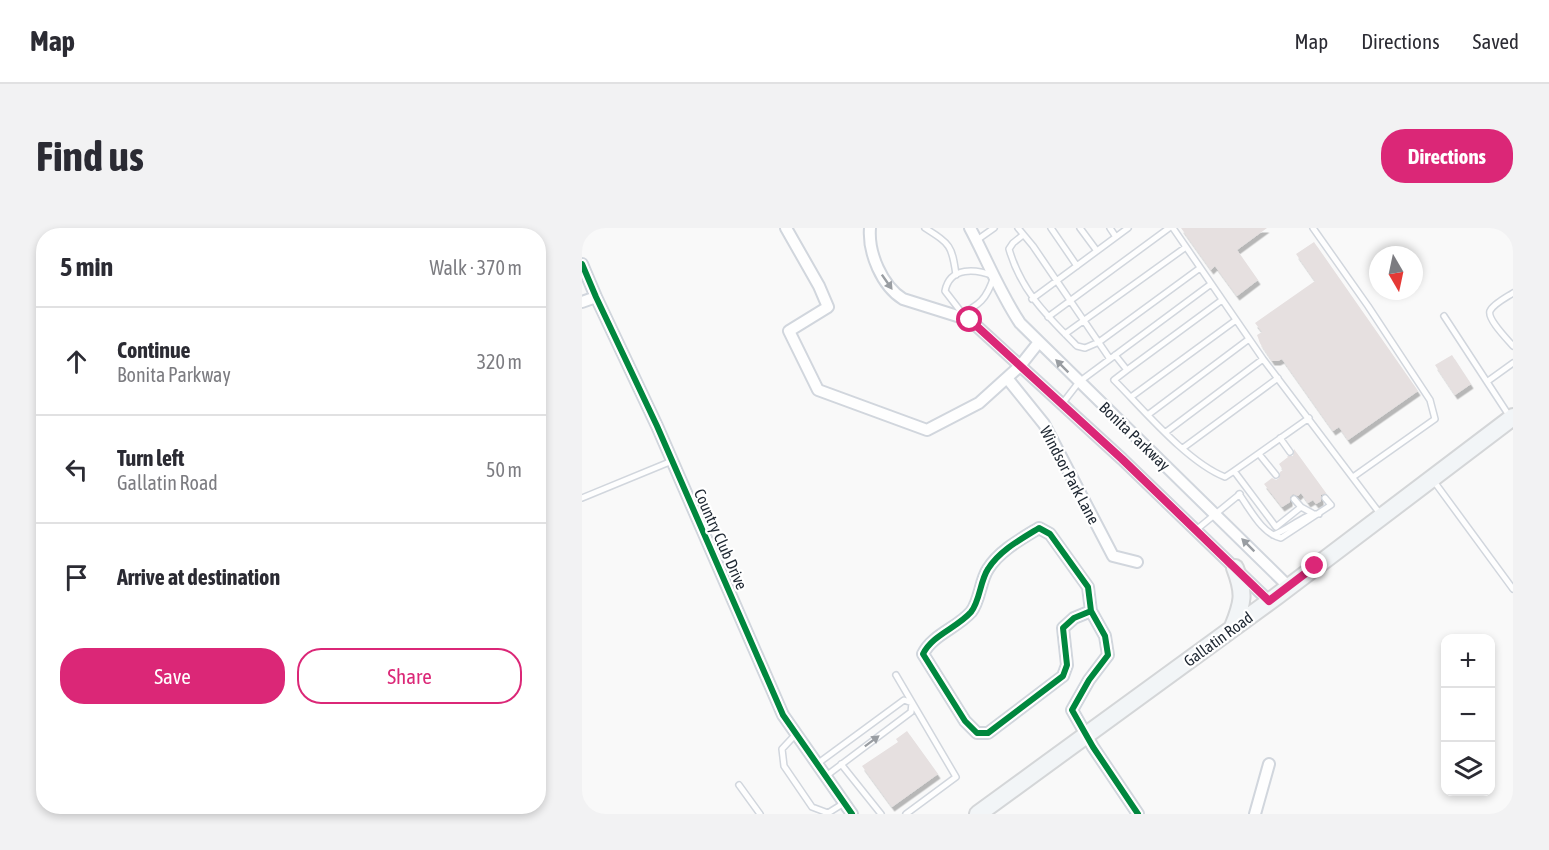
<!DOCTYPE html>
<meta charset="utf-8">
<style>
body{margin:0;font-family:"Asap Condensed",sans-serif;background:#f2f2f3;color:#2b2b33}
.controls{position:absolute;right:18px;bottom:18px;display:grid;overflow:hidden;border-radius:12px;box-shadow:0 3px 9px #0003}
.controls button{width:54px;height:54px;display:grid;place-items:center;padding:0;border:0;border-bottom:2px solid #e1e1e2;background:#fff;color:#2b2b33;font:30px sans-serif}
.compass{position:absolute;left:787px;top:18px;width:54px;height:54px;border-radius:50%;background:#fff;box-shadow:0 3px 9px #0003;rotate:171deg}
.stop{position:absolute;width:18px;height:18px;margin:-14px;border:4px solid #db2777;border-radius:50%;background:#fff}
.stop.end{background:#db2777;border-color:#fff;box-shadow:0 2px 6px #0008}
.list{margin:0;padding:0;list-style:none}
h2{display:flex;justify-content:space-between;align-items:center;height:78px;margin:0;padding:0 24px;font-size:26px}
h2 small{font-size:20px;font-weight:400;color:#7c7c81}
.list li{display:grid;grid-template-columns:39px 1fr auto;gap:18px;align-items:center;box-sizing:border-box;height:108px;padding:0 24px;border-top:2px solid #e1e1e2}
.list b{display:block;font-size:22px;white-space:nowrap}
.list p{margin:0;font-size:20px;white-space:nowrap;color:#7c7c81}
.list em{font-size:20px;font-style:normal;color:#7c7c81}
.actions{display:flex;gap:12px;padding:18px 24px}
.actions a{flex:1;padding:14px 0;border:2px solid #db2777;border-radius:24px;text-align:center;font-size:21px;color:#db2777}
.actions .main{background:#db2777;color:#fff}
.icon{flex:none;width:33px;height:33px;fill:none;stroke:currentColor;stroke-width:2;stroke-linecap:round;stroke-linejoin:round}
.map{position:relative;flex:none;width:931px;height:586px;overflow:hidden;border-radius:24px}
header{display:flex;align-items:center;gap:36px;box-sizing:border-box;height:84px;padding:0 30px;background:#fff;border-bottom:2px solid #e1e1e2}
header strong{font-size:28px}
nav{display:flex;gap:33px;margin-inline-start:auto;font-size:21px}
.intro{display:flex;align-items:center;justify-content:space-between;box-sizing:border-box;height:144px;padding:0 36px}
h1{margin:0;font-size:42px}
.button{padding:15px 27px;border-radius:24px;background:#db2777;color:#fff;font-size:21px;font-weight:700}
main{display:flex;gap:36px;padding:0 36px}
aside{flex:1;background:#fff;border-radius:24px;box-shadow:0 3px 9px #0003}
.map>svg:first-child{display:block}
.building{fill:#e6e0e0;filter:url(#shadow)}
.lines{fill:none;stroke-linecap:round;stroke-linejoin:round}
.lane-casing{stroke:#d1d6dd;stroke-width:8}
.street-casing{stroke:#d1d6dd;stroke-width:14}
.primary-casing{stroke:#d4d6d8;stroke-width:20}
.lane{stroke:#fefefe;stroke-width:5}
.street{stroke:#fefefe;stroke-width:10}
.primary{stroke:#f2f5f7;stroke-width:16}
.cycleway-casing{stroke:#fff;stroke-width:10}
.cycleway{stroke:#00873e;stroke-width:6}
.oneway{fill:#999da2}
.route{stroke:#db2777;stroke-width:8}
.labels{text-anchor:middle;stroke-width:4.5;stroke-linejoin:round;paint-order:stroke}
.street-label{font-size:16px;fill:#1e2732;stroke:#fff}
</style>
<header>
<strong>Map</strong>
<nav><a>Map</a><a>Directions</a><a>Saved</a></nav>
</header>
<div class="intro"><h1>Find us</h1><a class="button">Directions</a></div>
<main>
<aside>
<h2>5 min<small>Walk · 370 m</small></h2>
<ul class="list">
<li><svg class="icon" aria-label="ahead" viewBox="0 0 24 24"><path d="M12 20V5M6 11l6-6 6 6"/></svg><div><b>Continue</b><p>Bonita Parkway</p></div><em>320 m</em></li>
<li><svg class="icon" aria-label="left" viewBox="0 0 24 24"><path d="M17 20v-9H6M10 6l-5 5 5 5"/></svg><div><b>Turn left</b><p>Gallatin Road</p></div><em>50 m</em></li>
<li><svg class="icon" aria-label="arrive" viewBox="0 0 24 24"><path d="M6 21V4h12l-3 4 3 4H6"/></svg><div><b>Arrive at destination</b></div></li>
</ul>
<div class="actions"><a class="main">Save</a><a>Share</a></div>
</aside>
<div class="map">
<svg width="931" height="586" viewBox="0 0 931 586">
<defs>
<filter id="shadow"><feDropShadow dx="2.5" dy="4.5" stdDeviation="0" flood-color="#0004"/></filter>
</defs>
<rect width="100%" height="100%" fill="#f9f9f9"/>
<path class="building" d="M599,0H685L655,22L676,52L655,68L633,38L629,42Z
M732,14L836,163L766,212L757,199L751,203L700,131L696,133H690L678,115L675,107L680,104L673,95L733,53L714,26Z
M870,127L889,156L873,167L853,137Z
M712,221L744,265L739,267V273L734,276L731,272L726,275L719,265L716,268L711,266L708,269V274L700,279L682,256L690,250L694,252L697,250L698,244L701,242L697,236L706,229L705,228H711Z
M325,503L356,546L310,579L280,538L316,514L314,511Z"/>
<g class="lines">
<defs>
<path id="lane" d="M343,0C368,16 370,17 374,47
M436,0L451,18L528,131
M469,0L495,38
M498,0L515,23
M528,0L534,9
M591,0L681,131L799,287
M731,0L786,78L848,172L853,191L771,249
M441,7L431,15L427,21C439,63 465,88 495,118L503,120L517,114L618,40
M395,12L412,0
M931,65C925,69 911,76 908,83C905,91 926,112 931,118
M450,71L546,0
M376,87C397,78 405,71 412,48C394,41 368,38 363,63L380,85
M862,88L928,189
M466,89L587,0
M483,106L604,19
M533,127L545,142L532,152C562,182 605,234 643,249L652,243L694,299L719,279
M545,142L640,72
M906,153L931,135
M549,169L654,92
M480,176L497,154L629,56
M567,186L667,111
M584,204L681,131
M698,210L708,224
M601,220L696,150
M677,226L694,247
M652,243L727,190
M851,252L931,361
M657,266C668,281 680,306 699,310L749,277L743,270
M0,270L90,233
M712,271L719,279L730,285
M614,302L658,266
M691,307C706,302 725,284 737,286
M314,447L374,549L324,586
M214,506L200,521L202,538L230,579L246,585L262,575
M235,536L322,472L330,475L329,484L244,548
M259,536L299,586
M157,557L178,586"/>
<path id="street" d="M204,0L237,58L246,79L207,103L236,162L345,202L397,175L438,138L457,114
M288,0C286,25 300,58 321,71L388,92L540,231L687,373
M388,0C405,32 418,65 438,95L707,359
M0,36L14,69L75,198L201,487L270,586
M0,74L14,69
M425,150L462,196L531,328L555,334
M509,383L506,359L468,306L457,300C439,311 417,323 406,341C398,353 398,373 389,384C375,400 350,407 341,426L383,493L395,505H406L481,448L485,437L481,400L492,390L509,383L523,408L526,427L507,452L490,482L511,519L556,586
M673,586L687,536"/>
<path id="primary" d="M651,399C661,374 663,366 653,340
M396,586L695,368L931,189"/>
</defs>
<use href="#lane" class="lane-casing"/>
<use href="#street" class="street-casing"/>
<use href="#primary" class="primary-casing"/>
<use href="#lane" class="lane"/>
<use href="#street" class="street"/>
<use href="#primary" class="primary"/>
<defs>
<path id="cycleway" d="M0,36L14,69L75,198L201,487L270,586
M509,383L506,359L468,306L457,300C439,311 417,323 406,341C398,353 398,373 389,384C375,400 350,407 341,426L383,493L395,505H406L481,448L485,437L481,400L492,390L509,383L523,408L526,427L507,452L490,482L511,519L556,586"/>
</defs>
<use href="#cycleway" class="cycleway-casing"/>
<use href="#cycleway" class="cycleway"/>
</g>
<defs><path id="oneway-solid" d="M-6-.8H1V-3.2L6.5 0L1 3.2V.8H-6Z" transform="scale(1.5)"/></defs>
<g class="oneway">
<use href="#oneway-solid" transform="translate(305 54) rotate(55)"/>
<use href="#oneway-solid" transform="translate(480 138) rotate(-135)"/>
<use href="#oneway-solid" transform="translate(666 317) rotate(-135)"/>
<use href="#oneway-solid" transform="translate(290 513) rotate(-37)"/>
</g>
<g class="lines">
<path class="route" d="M388,92L540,231L687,373L733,338"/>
</g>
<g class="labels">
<g class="street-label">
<text transform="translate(553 208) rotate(44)" y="6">Bonita Parkway</text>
<text transform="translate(488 247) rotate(62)" y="6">Windsor Park Lane</text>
<text transform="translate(139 311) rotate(66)" y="6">Country Club Drive</text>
<text transform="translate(636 411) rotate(-36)" y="6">Gallatin Road</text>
</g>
</g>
</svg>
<div class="controls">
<button>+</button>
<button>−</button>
<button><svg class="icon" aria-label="layers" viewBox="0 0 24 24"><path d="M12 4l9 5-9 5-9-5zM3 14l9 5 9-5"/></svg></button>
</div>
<svg class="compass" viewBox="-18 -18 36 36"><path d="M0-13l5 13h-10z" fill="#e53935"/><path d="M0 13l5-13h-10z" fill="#7c7c81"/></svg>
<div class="stop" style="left:388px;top:92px"></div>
<div class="stop end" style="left:733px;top:338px"></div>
</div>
</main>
